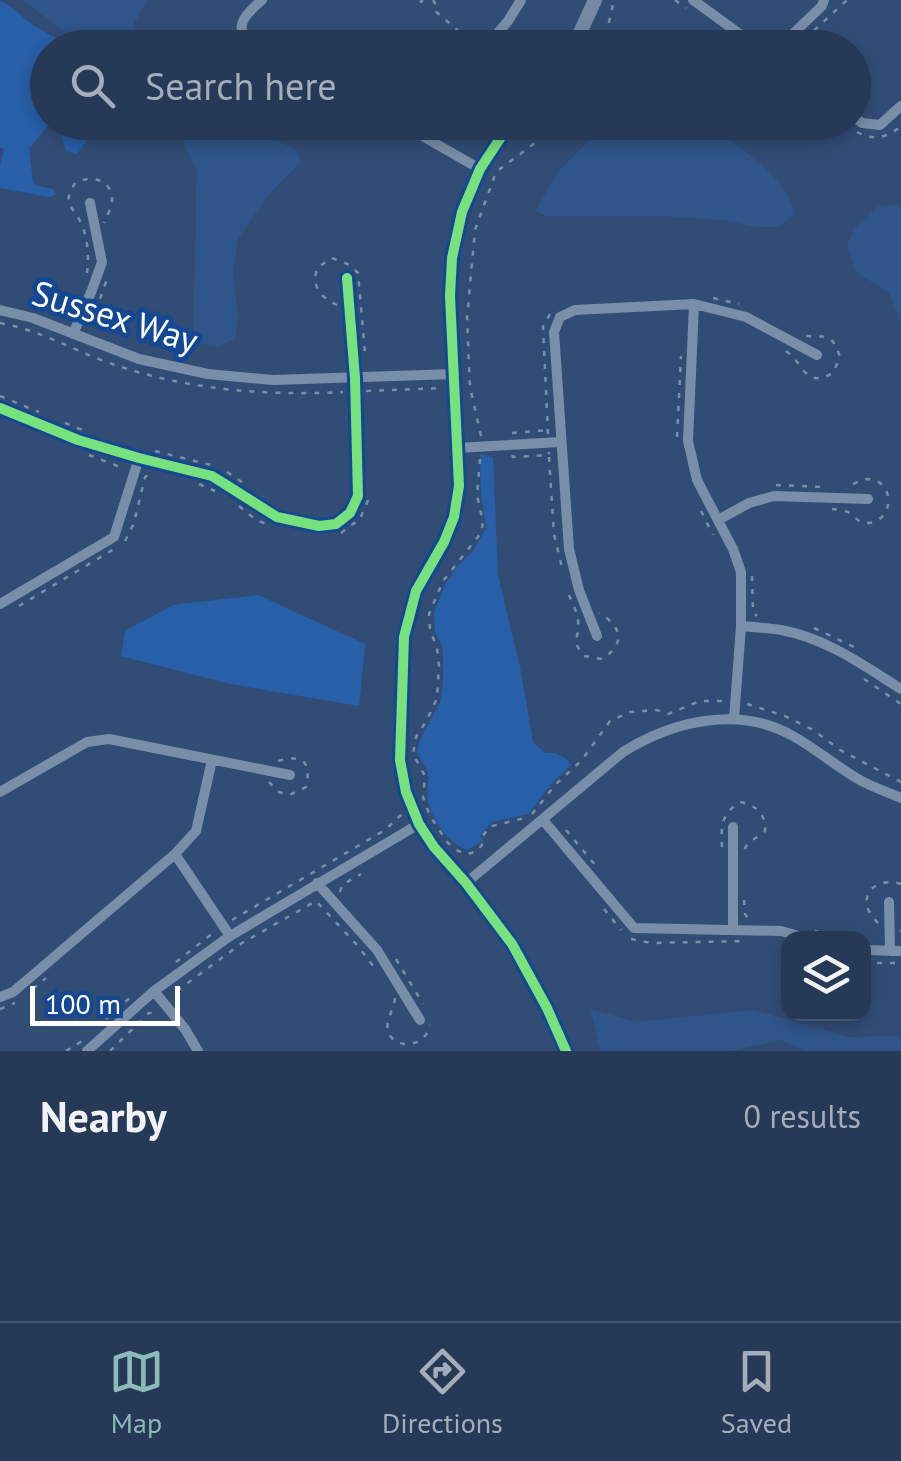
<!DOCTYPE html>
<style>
body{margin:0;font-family:"PT Sans",sans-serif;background:#324561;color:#f1f3f6}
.controls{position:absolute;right:30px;bottom:30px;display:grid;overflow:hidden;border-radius:20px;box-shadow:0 5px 15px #0003}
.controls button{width:90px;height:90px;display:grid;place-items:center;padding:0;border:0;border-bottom:2px solid #42546e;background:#263a58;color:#f1f3f6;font:50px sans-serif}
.scale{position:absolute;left:30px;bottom:25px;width:150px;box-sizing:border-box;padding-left:10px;border:5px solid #fff;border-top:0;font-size:28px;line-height:35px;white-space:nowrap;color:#fff;-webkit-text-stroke:8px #154892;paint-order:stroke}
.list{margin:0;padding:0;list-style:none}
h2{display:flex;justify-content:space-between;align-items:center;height:130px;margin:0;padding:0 40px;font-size:42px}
h2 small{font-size:32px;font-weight:400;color:#a4adba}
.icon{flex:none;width:55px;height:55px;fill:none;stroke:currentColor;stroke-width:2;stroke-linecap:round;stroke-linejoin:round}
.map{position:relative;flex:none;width:901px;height:1051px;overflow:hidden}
.search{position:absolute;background:#263a58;box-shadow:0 5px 15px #0003;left:30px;right:30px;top:30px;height:110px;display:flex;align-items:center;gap:25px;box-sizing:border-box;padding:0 35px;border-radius:55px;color:#a4adba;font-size:38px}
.sheet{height:270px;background:#263a58}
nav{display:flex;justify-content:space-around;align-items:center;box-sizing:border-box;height:140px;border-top:2px solid #42546e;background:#263a58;font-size:28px;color:#a4adba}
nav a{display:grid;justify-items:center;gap:5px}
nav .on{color:#8bbbb9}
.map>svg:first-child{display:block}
.green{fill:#285fa9}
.water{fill:#30558a}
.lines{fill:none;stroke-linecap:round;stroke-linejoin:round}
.path{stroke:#798ea8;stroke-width:2.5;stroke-dasharray:5 8;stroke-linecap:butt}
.street{stroke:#798ea8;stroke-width:10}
.secondary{stroke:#7688a4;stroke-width:14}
.cycleway-casing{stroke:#154892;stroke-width:16}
.cycleway{stroke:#77e17e;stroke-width:10}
.labels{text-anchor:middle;stroke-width:10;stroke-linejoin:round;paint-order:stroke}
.street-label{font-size:35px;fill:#fff;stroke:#154892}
</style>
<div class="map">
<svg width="901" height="1051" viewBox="0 0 901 1051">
<rect width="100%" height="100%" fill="#324d75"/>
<path class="green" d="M0,1C17,9 16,12 29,22C41,32 55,34 65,47L48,48V122L89,123L87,140L77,154L66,151L59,130L50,123L29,149L33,181L35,185L53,189L56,194L50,197L0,188V165L4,149L0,148Z
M480,454L493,457L498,575L520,667L533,742L545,753H556L566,759L571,765L552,783L528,814L492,822L480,836L483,841L467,850C448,843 432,820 428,800C426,792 429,784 428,775C427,768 421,760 417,753L420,739L440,703L443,682V657L442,645L435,632L434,612L446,583L458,566L473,551L486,529L481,493Z
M258,595L365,644L359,706L230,684L121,656L125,631L173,605Z"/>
<path class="water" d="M22,0H148L134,23L140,47H86Z
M708,122C736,146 788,178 795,214L778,227H758L722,220L661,216H547L535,211L558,172L606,123Z
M169,123H245L297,151L301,162L269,194L238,239L233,271L238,318L236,334L234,339L216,347C206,346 196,342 193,331L197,171L183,142Z
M901,205V322L889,293L856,272L847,246L854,229L879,206Z
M590,1009L636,1022L753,1010L849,1037L901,1036V1051H806L781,1040L731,1051H601Z"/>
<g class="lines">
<path class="path" d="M421,0V2L423,0
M433,0L435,3L434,10L474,44
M675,0L686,8
M261,41L274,48
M603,48L614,0
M795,48L847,0
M857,132C874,141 887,138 901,126
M87,273C89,257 88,240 82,225C74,206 60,205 76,182C91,176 109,178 112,197C113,206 107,215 104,223
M713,298L739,304
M337,305C320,296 312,289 317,268L332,258L350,265L358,273L365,353
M96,311L108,276
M0,323C41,330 76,352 115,365C189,390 267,396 343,392
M786,351C805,364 804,389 833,373L840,357C832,332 826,337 804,336
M366,391L443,388
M0,396L39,412
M65,423L85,431
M512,433L548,430
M548,434L543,327L550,314
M481,436L470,387L467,318L475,230L496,172L563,122
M677,437L681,356
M155,451L211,465
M89,455L123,468
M512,455L513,457L549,455V452
M549,457L554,534L563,572
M480,459L477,495L483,522L481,533L443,581L429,614L430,630L437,648L439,666L437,698L427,720L416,737L413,754L425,776L423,797L430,816L448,843L458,851L468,854L477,851L482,845L484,834L492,826L525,818
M227,472L245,484
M199,484L215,491
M776,485L823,487
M239,506L256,520L269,525
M832,509C835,509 845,511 848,512C856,517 858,524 869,523C895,520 895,480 868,479C860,479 853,485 846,488
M701,511L713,535
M341,533L360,519L369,498
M125,541L134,523L145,477L153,472
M752,576L753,612L757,616
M569,595C572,603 578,613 578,621C580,639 570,639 584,656L602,659C627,643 621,626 599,613
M19,606L119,546
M814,628L854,647
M864,679L901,704
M747,704L785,716L813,730L840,750L901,782
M269,782L279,792L289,795L306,787C312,761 302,754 278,761
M532,814L556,784L582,760L610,721L630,712L657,710L668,714L700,701H725
M566,830L596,866
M722,847C721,826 721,814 740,802C756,805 766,814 765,831C758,838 745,842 744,852
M340,892L342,885L361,874
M744,900L745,914L749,920
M604,909L621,930
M232,920L385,830L403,813
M878,923C876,921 869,912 868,909C861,887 884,878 901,884
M901,930V932
M815,931L837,938
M631,939L651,943L747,941
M396,959L423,1004
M176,962L213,933
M864,963H901
M33,989L46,978
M177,991L242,943L316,901L357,945L377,971
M395,998C394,1009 385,1021 388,1032C396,1051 426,1047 430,1025
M0,1009L15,1003
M106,1019L134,994
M66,1051L82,1041
M110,1051L149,1013H158"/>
<path class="street" d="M693,0L759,48
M253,48C232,28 243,16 262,0
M485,48L508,21L521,0
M778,48L822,6L824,0
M854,117L862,123L880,125L901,106
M398,122L480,169
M694,304L688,441L697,480L733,549L741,572V626L734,719
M0,310L33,318L139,359L208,374L273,380L454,374
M73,334L92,290L102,262L90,203
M0,408L78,440L139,458L212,476L277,517L319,526L336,524L350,513L358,496L355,378L347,278
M457,448L560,442
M718,520L749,503L774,496L868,499
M0,604L114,537L139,458
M741,626C754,627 768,628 781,630C826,638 863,665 901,689
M597,636L579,590L569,549L554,332L560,317L575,310L694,304L746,317L817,355
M0,792L87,742L109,739L290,775
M543,820L634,928L781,931L806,938
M175,854L230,936
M317,883L377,950L420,1020
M466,883L623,752C673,721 738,705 793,736C816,749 836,766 858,779C872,787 887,792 901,798
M889,902L890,951
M733,929V827
M864,950L901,951
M154,991L185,1029L198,1051
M0,997L13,992L175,854L196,831L212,760
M87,1051L154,991L230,936L419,824"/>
<path class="secondary" d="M573,48L595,0
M511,122L480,169L462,212L452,258L450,296L459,486L454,517L444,542L416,591L404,637L400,760L406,792L419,824L434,847L466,883L512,944L547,1008L566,1051"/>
<defs>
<path id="cycleway" d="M511,122L480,169L462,212L452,258L450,296L459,486L454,517L444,542L416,591L404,637L400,760L406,792L419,824L434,847L466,883L512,944L547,1008L566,1051
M0,408L78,440L139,458L212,476L277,517L319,526L336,524L350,513L358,496L355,378L347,278"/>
</defs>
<use href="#cycleway" class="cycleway-casing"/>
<use href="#cycleway" class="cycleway"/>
</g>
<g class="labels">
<g class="street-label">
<text transform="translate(115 317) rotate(17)" y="12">Sussex Way</text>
</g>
</g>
</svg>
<div class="controls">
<button><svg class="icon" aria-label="layers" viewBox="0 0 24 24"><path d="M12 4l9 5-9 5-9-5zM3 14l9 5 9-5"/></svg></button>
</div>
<div class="scale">100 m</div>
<div class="search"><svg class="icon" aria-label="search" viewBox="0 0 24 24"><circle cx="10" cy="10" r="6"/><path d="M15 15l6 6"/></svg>Search here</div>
</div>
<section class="sheet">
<h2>Nearby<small>0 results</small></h2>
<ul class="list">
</ul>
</section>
<nav>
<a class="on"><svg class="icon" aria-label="map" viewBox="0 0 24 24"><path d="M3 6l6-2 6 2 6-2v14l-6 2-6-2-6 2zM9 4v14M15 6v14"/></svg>Map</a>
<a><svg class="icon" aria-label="directions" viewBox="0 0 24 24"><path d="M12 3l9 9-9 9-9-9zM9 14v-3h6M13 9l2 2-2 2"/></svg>Directions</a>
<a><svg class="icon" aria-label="saved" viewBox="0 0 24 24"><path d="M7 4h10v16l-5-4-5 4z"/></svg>Saved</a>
</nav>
